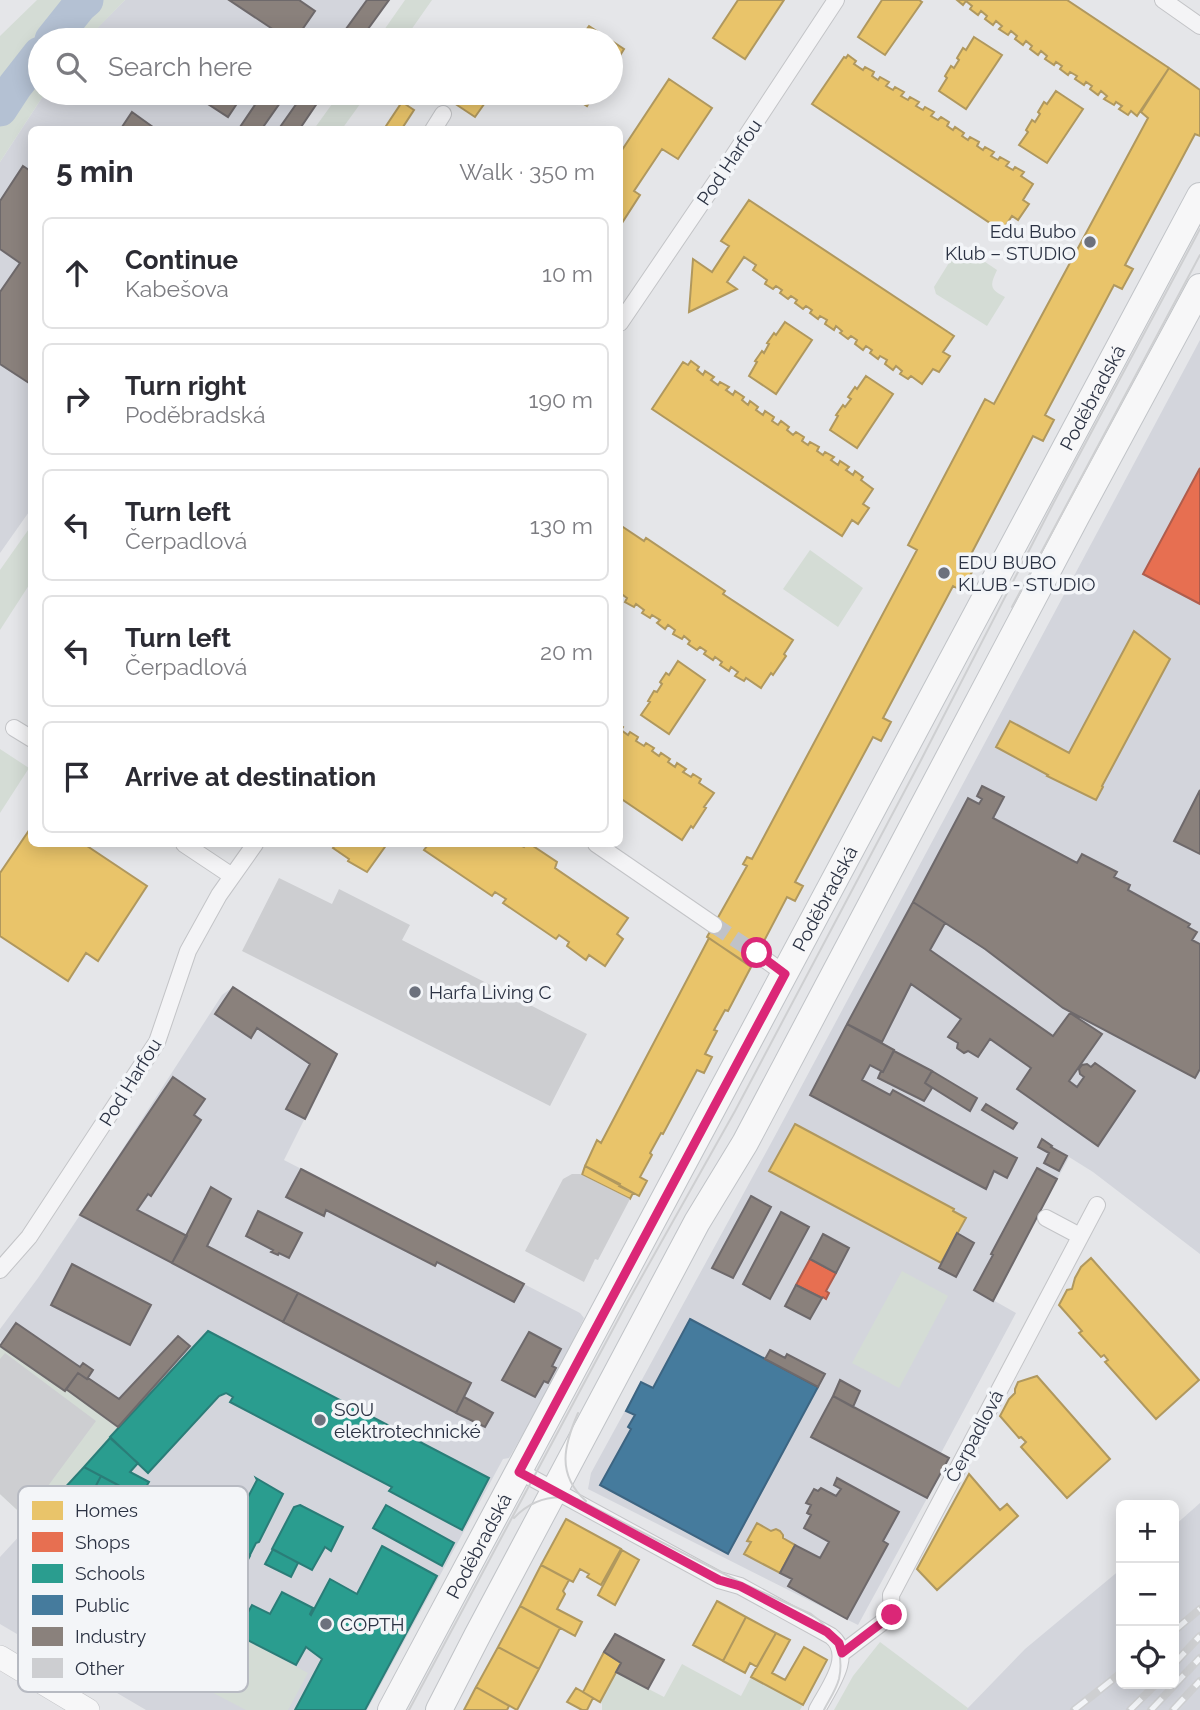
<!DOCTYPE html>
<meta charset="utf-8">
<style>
body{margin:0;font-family:Raleway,sans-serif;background:#f2f2f3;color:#2b2b33}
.controls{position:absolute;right:21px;bottom:21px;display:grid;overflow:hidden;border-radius:10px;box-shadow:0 4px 18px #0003}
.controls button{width:63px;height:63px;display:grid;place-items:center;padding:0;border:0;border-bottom:2px solid #e1e1e2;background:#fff;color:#2b2b33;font:35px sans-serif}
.stop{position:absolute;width:21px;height:21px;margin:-16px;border:5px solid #db2777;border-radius:50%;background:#fff}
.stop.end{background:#db2777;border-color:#fff;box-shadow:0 2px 7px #0008}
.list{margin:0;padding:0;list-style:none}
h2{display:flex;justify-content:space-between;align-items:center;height:91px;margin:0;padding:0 28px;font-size:30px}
h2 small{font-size:23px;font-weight:400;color:#7c7c81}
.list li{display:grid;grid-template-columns:46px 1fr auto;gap:21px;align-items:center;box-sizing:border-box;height:112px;margin:0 14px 14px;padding:0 14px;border:2px solid #e1e1e2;border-radius:10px}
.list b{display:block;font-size:26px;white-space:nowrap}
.list p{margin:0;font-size:23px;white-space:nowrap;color:#7c7c81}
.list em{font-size:23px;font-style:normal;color:#7c7c81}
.icon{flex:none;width:38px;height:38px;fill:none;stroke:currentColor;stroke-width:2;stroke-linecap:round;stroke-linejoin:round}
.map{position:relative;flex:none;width:1200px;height:1710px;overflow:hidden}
.search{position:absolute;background:#fff;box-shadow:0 4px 18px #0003;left:28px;top:28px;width:595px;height:77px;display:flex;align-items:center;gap:18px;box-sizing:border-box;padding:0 24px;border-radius:38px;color:#7c7c81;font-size:26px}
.panel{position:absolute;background:#fff;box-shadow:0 4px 18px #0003;left:28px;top:126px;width:595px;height:721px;border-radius:10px}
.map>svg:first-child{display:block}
.built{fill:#d3d5dc}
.green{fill:#d4dcd5}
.homes{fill:#e9c46a;stroke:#b0985e;stroke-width:2}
.shops{fill:#e76f51;stroke:#af5d4d;stroke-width:2}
.schools{fill:#2a9d8f;stroke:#2a7d78;stroke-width:2}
.public{fill:#457b9d;stroke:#3d6582;stroke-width:2}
.industry{fill:#8a817c;stroke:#6e696b;stroke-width:2}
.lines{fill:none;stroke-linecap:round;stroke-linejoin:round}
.river{stroke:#b4c1d3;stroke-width:35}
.building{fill:#cdced1}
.street-tunnel{stroke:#c0c2c8;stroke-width:16;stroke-dasharray:16 8;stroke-linecap:butt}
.street-casing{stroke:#c3c4c7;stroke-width:18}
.secondary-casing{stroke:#c3c4c7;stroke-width:24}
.primary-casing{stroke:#c0c3c7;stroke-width:28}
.street{stroke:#f4f4f6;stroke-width:16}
.secondary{stroke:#f7f7f8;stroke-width:23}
.primary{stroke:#f7f7f8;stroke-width:26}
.tram{stroke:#cecfd1;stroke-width:2}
.rail-casing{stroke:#cecfd1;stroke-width:8}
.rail{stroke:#f3f5f8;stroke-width:5;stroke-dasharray:16;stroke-linecap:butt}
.route{stroke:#db2777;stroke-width:9}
.poi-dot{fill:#6c717d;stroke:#f3f5f8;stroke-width:2.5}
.labels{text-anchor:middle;stroke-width:7;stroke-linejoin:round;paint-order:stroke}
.street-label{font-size:19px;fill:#2b3243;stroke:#f3f5f8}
.poi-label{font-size:19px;fill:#2b3243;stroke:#f3f5f8;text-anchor:start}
.key{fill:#f3f5f8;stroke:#b7bac2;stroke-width:2}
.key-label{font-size:19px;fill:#2b3243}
</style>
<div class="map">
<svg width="1200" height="1710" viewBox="0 0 1200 1710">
<rect width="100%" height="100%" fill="#e5e6e9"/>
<path class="built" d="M125,0H389L360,40H85Z
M45,93H324L299,129L32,130L31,509L0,553V162Z
M1200,340V1254L1093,1172L1069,1157L993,1300L1016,1313L941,1453L949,1458L858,1625L588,1489L591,1473L776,1134Z
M233,987L337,1054L284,1160L580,1313L584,1318L556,1377L509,1458L503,1459L367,1710H146L0,1624V1557L119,1428L0,1346L2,1343L0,1341V1329L38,1278L80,1215L222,995Z
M1200,1503V1710H966L1025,1649L1121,1569V1684H1174V1526Z"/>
<path class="green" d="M37,0H125L86,40H40V93H45L0,162V36Z
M405,0H432L404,40H377Z
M340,93H368L342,129H314Z
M960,245L997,270C990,285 989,289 1005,297L987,326L936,294L934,287Z
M31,526V582L0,630V570Z
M810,550L863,588L838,627L783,589Z
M0,749L29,768L0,813Z
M902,1271L948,1296L899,1388L852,1363Z
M0,1346L65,1390L66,1389L119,1428L31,1523L0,1494Z
M224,1628L308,1673L288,1710H246L194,1683Z
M880,1642L968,1708V1709L966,1710H834L853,1676Z
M682,1664L741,1696L751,1677L803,1705L800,1710H602V1704L600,1702L616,1672L664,1697Z"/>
<path class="homes" d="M738,0H784L745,59L713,38Z
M882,0H919L922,2L885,55L858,37Z
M957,0H1067L1169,68L1137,116L1131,111L1128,115L1119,109L1122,106L1116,102L1114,105L1104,99L1107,96L1101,91L1098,95L1090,89L1092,86L1086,82L1084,85L1075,79L1077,76L1070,72L1068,75L1060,69L1062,66L1056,62L1054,65L1045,59L1047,56L1041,51L1038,55L1030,49L1032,46L1026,41L1023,45L1015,39L1017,36L1011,31L1008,35L999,29L1002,26L996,21L993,25L985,19L987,16L981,11L978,15L970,9L972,6L966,1L963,5Z
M589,26L624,49L611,70V40H579Z
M974,37L1002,55L966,109L939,91L947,78L945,76L951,66L954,68L959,60L957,58L963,48L966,50Z
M848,55L856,61L854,64L863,70L865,67L874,72L872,76L878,80L880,77L889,82L886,86L893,90L895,87L904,92L901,96L908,100L910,97L919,102L916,106L923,110L925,107L934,112L931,116L938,120L941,117L949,122L947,126L953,130L955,127L964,133L962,136L968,140L970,137L979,142L977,146L983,150L985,147L994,152L991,156L998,160L1000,157L1009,162L1006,166L1013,170L1015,167L1024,172L1021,176L1033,184L1023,200L1029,204L1018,220L1012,216L1002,231L812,104L844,57L846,58Z
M1169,68L1200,90V136L1195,134L1125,265L1133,269L1122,289L1114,285L1045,415L1054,420L1043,441L1033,436L968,560L965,565L973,570L962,591L953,586L883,718L891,722L881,741L873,737L795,882L803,886L795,901L787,897L751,966L707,937L747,866L743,864L747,857L752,859L917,550L908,545L985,399L994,404L1148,118L1141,112Z
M669,79L712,108L678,159L662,149L634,191L640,195L620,226V153Z
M1056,91L1083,109L1047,163L1019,145L1028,132L1026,130L1032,120L1035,122L1040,114L1038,112L1044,102L1047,104Z
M439,93H495L489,102L487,100L475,117Z
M567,93H595L587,106Z
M402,102L414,110L401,130H391L386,126Z
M749,200L954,336L943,352L950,356L939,372L933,369L922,384L911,376L908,379L900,374L902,371L896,366L893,370L885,364L887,360L880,356L878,359L870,353L872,350L866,346L863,350L855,344L857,340L851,336L848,339L840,333L842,331L836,326L834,330L825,324L827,320L820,316L818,319L810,313L812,310L806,306L803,309L795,303L797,300L791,296L788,299L780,293L782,290L776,286L773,289L765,284L767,280L753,270L756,265L744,257L727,282L737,289L689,312L693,259L712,272L729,246L721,241Z
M785,322L812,340L776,394L749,376L757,362L755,361L762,351L764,353L769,344L767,343L774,333L776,335Z
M691,361L699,367L697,370L703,375L705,371L714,377L711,380L718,385L720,382L729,387L726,390L733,395L735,391L744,397L742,400L748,405L750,401L758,407L756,410L763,415L765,411L774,417L772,421L778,425L781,421L789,427L787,430L793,435L796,432L804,437L802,441L808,445L810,442L819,447L817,451L823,455L825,452L834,457L831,460L838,465L840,461L849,467L846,470L853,475L855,471L863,477L861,480L873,489L863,504L869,508L858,524L852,520L842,536L652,409L683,362L688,365Z
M866,376L893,394L857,448L830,430L838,416L836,415L843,405L845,407L851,399L848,397L855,387L857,389Z
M620,525L644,541L646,538L725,591L723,594L793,640L784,654L786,656L773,675L771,673L761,688L746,678L744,681L735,676L738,672L731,667L729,671L720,665L722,662L715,657L713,660L704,654L706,651L700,647L697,650L688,644L690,641L684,636L682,639L673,634L675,630L668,625L665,629L657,623L660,620L652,615L650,618L642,613L644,610L636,604L634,607L625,602L627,598L620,593V595Z
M1134,631L1170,659L1102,786L1103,787L1096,800L1047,776L1048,775L996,747L1010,721L1069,753Z
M678,661L705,680L669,734L641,715L650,702L648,701L654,691L657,692L662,684L660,682L666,673L669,675Z
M620,725L623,727L621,730L628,735L630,732L638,737L636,741L644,746L646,743L654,748L652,751L659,756L661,753L670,759L668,762L675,767L677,763L686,769L683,772L691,777L693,774L701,779L699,783L714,793L704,807L706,808L693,828L691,826L682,840L620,798Z
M32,826V844H84L147,886L98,961L86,953L68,981L0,936V873Z
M336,844H387L367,872L348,861L349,859L333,848Z
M423,844H518L524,847L526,844H530L557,862L555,868L628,918L617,934L623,939L605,966L589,955L586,960L567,946L569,942L559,935L556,939L503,903L506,899L495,892L492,896L424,850L427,846Z
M709,938L751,967L728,1011L725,1010L714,1030L717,1031L705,1054L712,1057L704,1073L697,1070L663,1134L661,1133L650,1153L652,1155L640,1177L647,1181L639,1196L585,1166L597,1140L601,1143Z
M795,1124L954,1209L953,1211L966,1218L941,1263L769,1171Z
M585,1166L620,1184L619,1186L633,1193L630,1199L582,1175Z
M1091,1258L1199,1380L1156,1419L1105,1362L1108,1360L1104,1355L1101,1357L1079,1333L1082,1331L1059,1305L1067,1290L1072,1289L1075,1278L1081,1267Z
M1037,1376L1110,1459L1067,1498L1021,1447L1026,1442L1021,1437L1019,1438L1000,1416L1009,1399L1015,1393V1389L1018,1382Z
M969,1474L1000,1510L1007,1504L1018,1516L937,1590L917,1569Z
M566,1519L621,1549L601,1585L587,1577L589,1574L580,1569L573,1582L541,1565Z
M757,1523L771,1531L776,1529L780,1531L783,1535V1538L795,1545L780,1573L744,1554L751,1542L747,1541Z
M622,1550L639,1560L615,1605L598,1595Z
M541,1565L569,1580L563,1591L565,1594L557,1609L582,1622L575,1636L520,1606Z
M717,1601L746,1617L723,1661L693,1645Z
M520,1606L560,1628L539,1669L498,1647Z
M746,1617L776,1633L757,1667L750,1663L745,1673L723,1661Z
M776,1633L790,1640L772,1673L785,1680L804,1647L827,1660L803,1705L751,1677Z
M498,1647L539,1669L517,1710L476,1687Z
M604,1652L621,1663L600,1702L583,1692Z
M476,1687L509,1706L507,1710H464Z
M576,1688L593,1698L587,1710H582L567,1702Z"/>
<path class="shops" d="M1200,468V604L1143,574Z
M810,1259L836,1273L826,1291L829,1293L826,1299L823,1297L822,1298L796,1285Z"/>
<path class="schools" d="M208,1331L489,1478L462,1530L389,1491L392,1487L230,1402L233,1397L226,1393L219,1396L148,1473L110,1437Z
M110,1438L138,1463L130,1472L149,1482L140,1497L84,1467Z
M84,1467L101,1476L89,1499L70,1523L49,1505Z
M101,1476L178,1517L166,1540L89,1499Z
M256,1478L283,1494L259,1542L256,1543L250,1555L204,1530L207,1526L211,1528L220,1512L236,1520L257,1480Z
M300,1505L343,1527L331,1551L325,1547L312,1570L272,1549L294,1507Z
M386,1505L454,1543L442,1566L373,1528Z
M204,1530L250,1556L238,1578L192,1553Z
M382,1546L437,1576L365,1710H295L322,1659L306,1647L296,1665L236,1634L252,1605L270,1614L282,1592L313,1608L310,1614L311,1615L330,1579L357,1594Z
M273,1549L298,1563L291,1577L265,1564Z"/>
<path class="public" d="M690,1319L818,1387L728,1554L600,1485L631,1429L628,1427L635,1415L626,1411L641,1382L653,1388Z"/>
<path class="industry" d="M229,0H299L315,11L295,40H289Z
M367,0H389L360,40H338Z
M191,93H244L228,117Z
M263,93H287L261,130H238Z
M304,93H324L299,130H278Z
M132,112L157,130H120Z
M23,166L32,172V385L0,364V292L20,263L0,249V201Z
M982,786L1004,797L993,818L1077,863L1082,854L1117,872L1114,877L1130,885L1128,890L1190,924L1188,927L1197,932L1192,940L1200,944V1069L1195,1078L1063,1008L985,949L913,902L968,798L979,804L982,799L977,796Z
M1200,790V854L1174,841Z
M913,902L945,923L930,950L1053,1036L1070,1013L1102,1034L1069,1081L1077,1087L1084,1077L1080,1074L1079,1069L1082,1065L1087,1064L1091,1067L1095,1063L1135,1091L1098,1146L1017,1089L1031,1068L990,1039L978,1057L968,1051L964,1053L957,1048L958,1043L948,1037L961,1019L911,984L882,1042L847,1024Z
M233,987L337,1054L305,1119L286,1109L310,1064L257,1028L251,1038L215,1014Z
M847,1024L894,1050L883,1072L870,1065L862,1080L890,1095L893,1090L1017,1158L1007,1178L994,1171L986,1189L810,1095Z
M894,1051L932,1071L925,1083L932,1088L924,1101L878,1078L881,1071L883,1072Z
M932,1071L977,1098L970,1111L925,1083Z
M173,1077L205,1099L194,1115L201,1120L151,1196L148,1194L137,1210L187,1236L172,1263L80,1215Z
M986,1104L1017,1123L1013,1129L982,1110Z
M1042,1139L1052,1146L1051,1147L1067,1156L1059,1171L1044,1163L1049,1153L1038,1147Z
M1037,1168L1057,1179L993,1301L974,1290L993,1255L991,1254Z
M301,1169L524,1284L514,1302L437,1262L435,1266L326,1210L324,1216L286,1197Z
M211,1187L231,1199L207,1246L298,1293L283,1322L172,1263Z
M751,1196L771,1207L733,1278L712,1268Z
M258,1211L302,1233L289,1258L279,1253L278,1255L271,1252L273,1250L246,1236Z
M781,1212L809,1227L770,1299L743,1284Z
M957,1233L974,1243L956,1277L939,1268Z
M823,1234L849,1248L836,1273L810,1259Z
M72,1264L151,1305L130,1345L51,1305Z
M796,1285L822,1298L810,1319L785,1306Z
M298,1293L471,1383L456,1413L283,1322Z
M16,1323L80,1367L83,1363L93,1370L87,1379L78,1373L65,1391L0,1346Z
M529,1332L561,1349L552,1366L556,1368L548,1383L544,1381L535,1397L502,1380Z
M178,1336L190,1346L118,1427L66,1389L78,1373L87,1379L88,1378L119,1399Z
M770,1350L785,1358L787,1354L825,1374L818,1387L765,1359Z
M840,1380L860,1391L853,1407L833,1396Z
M833,1396L949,1458L927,1498L811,1437Z
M464,1397L493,1413L485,1427L456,1413Z
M837,1478L899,1512L883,1541L888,1544L847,1619L788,1586L792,1579L780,1573L795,1545L820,1558L829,1542L804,1528L811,1515L807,1513L811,1505L806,1503L814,1489L818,1491L821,1488L836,1496L841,1489L834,1485Z
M615,1634L664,1660L648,1689L616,1672L621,1663L604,1652Z"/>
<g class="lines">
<path class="river" d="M52,40L79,6L86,0
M0,109L15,86L40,54"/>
</g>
<path class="building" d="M279,878L332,904L339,889L410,925L402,940L587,1034L550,1106L242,951Z
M572,1174H580L630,1199L598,1260L595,1259L584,1282L525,1251L563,1179Z
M5,1353L96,1421L25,1517L0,1494V1359Z"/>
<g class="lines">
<path class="street-tunnel" d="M714,925L756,953"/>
<defs>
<path id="street" d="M1163,0L1200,26
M433,130L443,114
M620,323L732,158L836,0
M14,728L32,739
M184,844L232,876
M596,844L714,925
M756,953L785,974
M1046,1218L1080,1236
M0,1270L29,1237L157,1042L188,951L219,895L255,844
M519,1471L719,1580L740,1586L831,1636C855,1655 828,1689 817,1710
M842,1653L892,1615L891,1595L1097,1205"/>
<path id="secondary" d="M0,1657L88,1710"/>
<g id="primary">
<path id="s1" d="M391,1710L1200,196"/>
<path d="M439,1710L477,1636L697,1222L745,1143L1077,515L1200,287"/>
</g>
</defs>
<use href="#street" class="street-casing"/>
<use href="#secondary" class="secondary-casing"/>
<use href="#primary" class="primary-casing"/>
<use href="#street" class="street"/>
<use href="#secondary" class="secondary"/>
<use href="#primary" class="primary"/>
<path class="tram" d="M1012,607L1200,255
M578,1413C564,1445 556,1474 586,1501
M514,1518C531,1500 552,1494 577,1499L740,1582L811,1614C832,1628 845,1652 839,1679C836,1690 829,1700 824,1710
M409,1710L627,1303L735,1111L920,762L1054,502L1200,229"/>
<defs>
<path id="rail" d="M1174,1631L1200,1609
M1174,1664L1200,1636
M1074,1710L1121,1673
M1130,1710L1156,1684
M1151,1710L1200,1658
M1173,1710L1200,1681"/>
</defs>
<use href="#rail" class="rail-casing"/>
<use href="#rail" class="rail"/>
</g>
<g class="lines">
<path class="route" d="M757,953L785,974L519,1472L719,1580L740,1586L827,1632L839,1643L842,1653L892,1615"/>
</g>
<g class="poi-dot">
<circle cx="1090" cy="242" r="7"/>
<circle cx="944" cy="573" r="7"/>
<circle cx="415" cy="992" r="7"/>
<circle cx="320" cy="1420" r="7"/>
<circle cx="326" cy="1624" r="7"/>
</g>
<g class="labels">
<g class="street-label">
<text transform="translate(729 162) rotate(-56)" y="7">Pod Harfou</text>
<text dy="7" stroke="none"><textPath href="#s1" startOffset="1488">Poděbradská</textPath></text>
<text dy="7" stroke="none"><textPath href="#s1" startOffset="920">Poděbradská</textPath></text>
<text transform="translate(130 1082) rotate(-58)" y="7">Pod Harfou</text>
<text transform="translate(974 1436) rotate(-62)" y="7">Čerpadlová</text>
<text dy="7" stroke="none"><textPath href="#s1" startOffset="186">Poděbradská</textPath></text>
</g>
<g class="poi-label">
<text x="1076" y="238" text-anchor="end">Edu Bubo<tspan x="1076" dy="22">Klub – STUDIO</tspan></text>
<text x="958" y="569">EDU BUBO<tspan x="958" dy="22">KLUB - STUDIO</tspan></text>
<text x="429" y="999">Harfa Living C</text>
<text x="334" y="1416">SOU<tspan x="334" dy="22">elektrotechnické</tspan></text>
<text x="340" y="1631">COPTH</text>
</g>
</g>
<rect x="18" y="1486" width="230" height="206" rx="10" class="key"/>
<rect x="32" y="1501" width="31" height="19" fill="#e9c46a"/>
<rect x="32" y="1532" width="31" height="20" fill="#e76f51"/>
<rect x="32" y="1564" width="31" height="19" fill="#2a9d8f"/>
<rect x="32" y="1595" width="31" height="20" fill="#457b9d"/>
<rect x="32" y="1627" width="31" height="19" fill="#8a817c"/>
<rect x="32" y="1658" width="31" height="20" fill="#cdced1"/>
<g class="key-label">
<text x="75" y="1517">Homes</text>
<text x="75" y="1549">Shops</text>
<text x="75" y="1580">Schools</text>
<text x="75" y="1612">Public</text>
<text x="75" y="1643">Industry</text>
<text x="75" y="1675">Other</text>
</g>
</svg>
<div class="controls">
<button>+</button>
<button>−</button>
<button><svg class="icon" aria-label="locate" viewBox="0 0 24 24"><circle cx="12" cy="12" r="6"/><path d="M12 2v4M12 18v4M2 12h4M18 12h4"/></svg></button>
</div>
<div class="stop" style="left:757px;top:953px"></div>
<div class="stop end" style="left:892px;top:1615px"></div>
<div class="search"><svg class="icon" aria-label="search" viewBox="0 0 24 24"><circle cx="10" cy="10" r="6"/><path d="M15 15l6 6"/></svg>Search here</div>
<section class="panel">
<h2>5 min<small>Walk · 350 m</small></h2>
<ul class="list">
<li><svg class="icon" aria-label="ahead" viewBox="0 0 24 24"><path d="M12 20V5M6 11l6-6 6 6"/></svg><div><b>Continue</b><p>Kabešova</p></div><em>10 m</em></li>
<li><svg class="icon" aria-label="right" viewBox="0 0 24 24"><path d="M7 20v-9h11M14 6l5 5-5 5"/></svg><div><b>Turn right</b><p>Poděbradská</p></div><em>190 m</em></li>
<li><svg class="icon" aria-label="left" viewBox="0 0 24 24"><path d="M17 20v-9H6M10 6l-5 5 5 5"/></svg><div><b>Turn left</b><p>Čerpadlová</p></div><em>130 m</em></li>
<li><svg class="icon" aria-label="left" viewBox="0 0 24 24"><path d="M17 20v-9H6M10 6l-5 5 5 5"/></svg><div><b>Turn left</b><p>Čerpadlová</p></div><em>20 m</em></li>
<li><svg class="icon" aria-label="arrive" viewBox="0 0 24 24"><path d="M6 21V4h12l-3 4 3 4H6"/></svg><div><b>Arrive at destination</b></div></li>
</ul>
</section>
</div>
